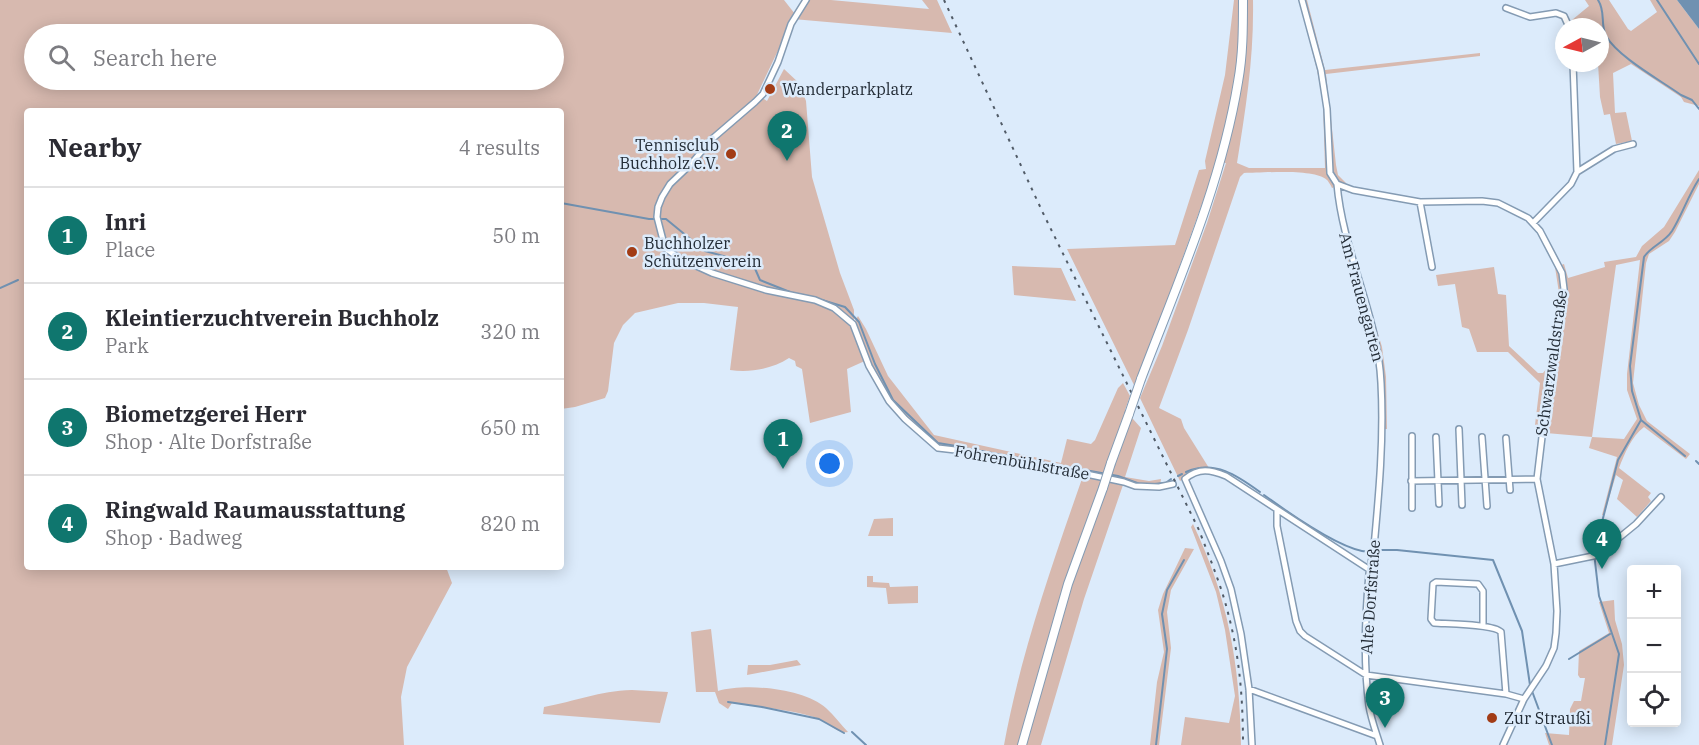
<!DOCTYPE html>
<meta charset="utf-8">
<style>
body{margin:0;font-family:"IBM Plex Serif",serif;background:#f7f7f7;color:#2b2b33}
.controls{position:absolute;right:18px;bottom:18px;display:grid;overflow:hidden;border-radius:6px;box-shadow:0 3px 15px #0003}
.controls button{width:54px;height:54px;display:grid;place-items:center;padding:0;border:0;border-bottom:2px solid #e1e1e2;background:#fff;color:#2b2b33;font:30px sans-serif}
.compass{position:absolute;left:1555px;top:18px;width:54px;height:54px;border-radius:50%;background:#fff;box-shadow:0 3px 15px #0003;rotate:263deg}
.you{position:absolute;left:830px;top:464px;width:21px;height:21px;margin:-15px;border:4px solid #fff;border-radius:50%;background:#1a73e8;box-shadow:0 0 0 9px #1a73e833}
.badge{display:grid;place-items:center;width:39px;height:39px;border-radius:50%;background:#0f766e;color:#fff;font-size:20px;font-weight:700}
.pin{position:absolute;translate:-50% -50px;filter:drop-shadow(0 2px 3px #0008)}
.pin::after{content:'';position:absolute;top:32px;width:21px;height:18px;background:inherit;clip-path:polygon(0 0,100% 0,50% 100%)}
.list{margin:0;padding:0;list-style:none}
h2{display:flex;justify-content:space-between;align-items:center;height:78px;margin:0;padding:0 24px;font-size:26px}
h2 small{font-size:20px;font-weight:400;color:#7c7c81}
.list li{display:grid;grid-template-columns:39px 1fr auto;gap:18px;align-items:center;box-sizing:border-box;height:96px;padding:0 24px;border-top:2px solid #e1e1e2}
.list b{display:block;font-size:22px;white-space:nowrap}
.list p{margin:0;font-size:20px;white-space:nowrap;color:#7c7c81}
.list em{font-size:20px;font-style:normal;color:#7c7c81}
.icon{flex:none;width:33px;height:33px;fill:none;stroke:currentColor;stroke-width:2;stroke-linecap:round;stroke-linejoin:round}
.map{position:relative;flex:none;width:1699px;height:745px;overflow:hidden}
.search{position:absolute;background:#fff;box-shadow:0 3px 15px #0003;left:24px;top:24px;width:540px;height:66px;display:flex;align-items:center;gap:15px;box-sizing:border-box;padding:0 21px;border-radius:33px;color:#7c7c81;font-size:22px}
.panel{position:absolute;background:#fff;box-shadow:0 3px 15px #0003;left:24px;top:108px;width:540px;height:462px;border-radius:6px}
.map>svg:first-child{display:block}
.green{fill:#d7b9af;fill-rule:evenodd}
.water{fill:#7091b1}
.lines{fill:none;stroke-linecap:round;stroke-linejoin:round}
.stream{stroke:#7091b1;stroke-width:2}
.street-casing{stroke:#849bb3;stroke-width:8}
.secondary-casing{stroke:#849bb3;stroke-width:10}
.street{stroke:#fff;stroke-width:5}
.secondary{stroke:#fff;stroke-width:8}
.rail{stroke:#515b67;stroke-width:2;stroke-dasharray:3 6;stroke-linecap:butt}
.secondary-bridge-casing{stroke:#849bb3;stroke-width:10;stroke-linecap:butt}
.secondary-bridge{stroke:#fff;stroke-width:8}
.poi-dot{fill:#a23c16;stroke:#dcebfb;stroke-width:2}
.labels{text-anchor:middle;stroke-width:5;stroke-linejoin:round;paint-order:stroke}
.poi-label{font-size:16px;fill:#232c36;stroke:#dcebfb;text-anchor:start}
.street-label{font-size:16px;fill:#232c36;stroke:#dcebfb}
</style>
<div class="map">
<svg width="1699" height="745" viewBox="0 0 1699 745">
<rect width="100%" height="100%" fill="#dcebfb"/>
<path class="green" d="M0,0H784L795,14L806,0H831L929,9L922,0H937L952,33L793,19L754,101L710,137L689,163L668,183V192L672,185L694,165L724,130L761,97L767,101L784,69L799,83L806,101L812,177L840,273L854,310V323L858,316L866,329L888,376L934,435L1061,463L1067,439L1091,444L1095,440L1118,388L1123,383L1130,396L1125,410L1141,428L1125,477L1149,481L1161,479L1160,486L1124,482L1084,599L1041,745H1004C1021,652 1053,562 1084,473L938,446L889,401L867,360L847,369L851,412L810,423L802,369L796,366L795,361L789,358C772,369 750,373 730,370L738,307L704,303H678L635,313L623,325L614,343L608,391L605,398L575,407L561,409V111H27V567H446L452,583L407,667L401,697L404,745H0ZM34,34H554V80H34Z
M1234,0H1253C1254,57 1246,107 1237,163L1249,168H1325L1323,102L1317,70L1299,0H1307L1325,70L1480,53V56L1326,74L1336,165L1338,175L1346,183L1332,188C1332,187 1328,181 1327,180C1314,168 1262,173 1244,173L1240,177L1188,330L1159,408L1181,419L1184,428L1209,468L1192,471L1180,481L1140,398L1162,346L1207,223L1226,163L1217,162L1161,318L1134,385L1067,249L1175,245L1199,170L1206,169L1205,161L1225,75Z
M1585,0H1609L1628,29L1631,31L1657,12L1650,0H1677L1699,29V106L1684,102L1681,97L1631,64L1613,73L1615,113L1626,112L1632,141L1616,144L1610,114L1604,115L1600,97L1598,63H1600V27H1573L1572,20L1589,6Z
M1699,170V184L1675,232L1669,241L1649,254L1646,263L1633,383L1639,405L1647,421L1690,454L1686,459L1644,427C1631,437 1625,453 1619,468L1651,493L1648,497L1651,501L1637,517L1617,499L1623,480L1616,475L1604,515H1602L1617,457L1589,448L1592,437L1546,433L1547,427L1535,425L1540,383L1508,352H1477L1469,329L1462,327L1455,284L1438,286L1436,275L1494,267L1498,294L1506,295L1509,346L1538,373H1543L1547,368L1559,293L1555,267L1564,264L1568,278L1605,267L1604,262L1636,257L1642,246L1664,227ZM1640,260L1627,374V390L1637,419L1624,439L1592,437L1616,265Z
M1354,254L1382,347L1386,377L1387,429H1378L1379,381L1373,340L1346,256Z
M1012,266L1061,268L1076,301L1014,295Z
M893,518V536H868L874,519Z
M1193,524C1228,597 1240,665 1241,745H1181L1185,717L1229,723L1235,696L1225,630L1216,592L1191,527Z
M1185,548L1194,549L1171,590L1167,612L1171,648L1159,745H1150L1157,682L1164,652L1158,610L1163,594Z
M867,576H873V582L889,583L890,587L918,586V603L888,604L886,588L867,587Z
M1614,600L1615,620L1622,644L1624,665L1612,745H1549L1545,733L1569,735L1570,709L1574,701H1581L1585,678H1580L1578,675L1579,651L1609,633L1599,602Z
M711,629L718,691C746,683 803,688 826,708C834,715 841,725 848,732C837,734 829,723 819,719C796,710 757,707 732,703L728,709L719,703L715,692H696L691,632Z
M797,660L801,665L747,675L748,665H770Z
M632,690L668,692L660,723L543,714L544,707C577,701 598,691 632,690Z"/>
<path class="water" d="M1677,0H1699V29Z"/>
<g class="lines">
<path class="stream" d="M1598,0C1606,12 1600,24 1606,36C1618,57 1660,80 1681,95L1692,100L1699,109
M1657,0L1699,64
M561,203L649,219H666L705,251L753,264L760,280L790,292
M25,282H27
M0,288L18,280
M822,300L845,307L859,322L875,364L893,400L938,443L962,447
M970,449L1118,476L1140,484
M1685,456L1641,420L1632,391L1630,366L1644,257C1651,246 1664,243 1672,231C1682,215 1688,196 1699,179
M1696,461L1699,464
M1186,472C1214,459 1238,476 1260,492
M1178,476L1182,474
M1167,482L1171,479
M1155,484L1163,483
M1264,495C1286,511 1342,551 1369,552
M1380,550H1397L1493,560L1522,631L1530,685
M1569,659L1610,634
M1532,691L1552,745
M728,702L762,707L819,719L844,733
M852,732L866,745
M1156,745L1167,649L1162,614L1167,590L1184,560
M1605,745L1619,654L1599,596L1594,553L1618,460L1641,420"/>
<defs>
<path id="street" d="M806,0L791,24L778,62L763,94L755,102L712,139L691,164L670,184L662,197L658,207L657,217L665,248L679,258L712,273L766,290L815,300L834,308L853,324L869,366L889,401L905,419L938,448L964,451L1077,472L1124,482L1135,486L1159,487L1173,484
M1302,0L1321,70L1327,109L1330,173L1337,184L1353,190L1420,202L1482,201L1498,203L1528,218L1540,231L1562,273L1564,289L1549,378L1537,479L1554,564L1557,611L1556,633L1554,648L1546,666L1524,699L1503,745
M1506,8L1530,17L1556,13L1564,16L1569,27
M1577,172L1614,149L1633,144
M1337,184C1343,253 1378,315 1381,383C1384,438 1379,493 1374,547C1373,556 1370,565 1369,574C1365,617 1363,662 1369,706C1371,719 1376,732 1380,745
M1420,202L1432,267
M1533,223L1571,184L1577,172L1573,63
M1459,429L1462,505
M1412,436V508
M1436,437L1439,504
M1482,437L1487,506
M1506,438L1510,490
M1411,481L1537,479
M1277,511V526L1296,621L1300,631L1305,636L1366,675L1506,694L1524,699
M1554,564L1598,555L1636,524L1661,497
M1483,626V591L1478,584L1436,582L1433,584L1431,619L1434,623C1447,624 1494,624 1501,632L1506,694
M1249,689L1377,736
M1252,745L1249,689L1241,634L1231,589L1221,561L1185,479C1199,467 1211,470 1226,476L1370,570"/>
<path id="secondary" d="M1141,379C1178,282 1221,185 1238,82C1243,55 1243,28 1243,0
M1111,463L1129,414
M1022,745L1068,584L1103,488"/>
</defs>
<use href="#street" class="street-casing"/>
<use href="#secondary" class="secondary-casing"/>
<use href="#street" class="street"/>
<use href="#secondary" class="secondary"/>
<path class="rail" d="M944,0L1043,213L1199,530C1210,559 1222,587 1229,617C1240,659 1243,702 1243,745"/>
<defs>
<path id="secondary-bridge" d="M1129,414L1141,379
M1103,488L1111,463"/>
</defs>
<use href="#secondary-bridge" class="secondary-bridge-casing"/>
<use href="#secondary-bridge" class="secondary-bridge"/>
</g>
<g class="poi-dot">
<circle cx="770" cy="89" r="6"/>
<circle cx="731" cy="154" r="6"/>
<circle cx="632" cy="252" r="6"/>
<circle cx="1492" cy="718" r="6"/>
</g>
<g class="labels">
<g class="poi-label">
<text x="782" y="95">Wanderparkplatz</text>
<text x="719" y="151" text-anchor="end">Tennisclub<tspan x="719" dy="18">Buchholz e.V.</tspan></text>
<text x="644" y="249">Buchholzer<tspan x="644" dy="18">Schützenverein</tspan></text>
<text x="1504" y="724">Zur Straußi</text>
</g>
<g class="street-label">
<text transform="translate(1362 297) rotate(75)" y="6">Am Frauengarten</text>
<text transform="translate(1551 363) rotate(-82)" y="6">Schwarzwaldstraße</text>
<text transform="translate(1022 462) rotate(10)" y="6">Fohrenbühlstraße</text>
<text transform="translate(1370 597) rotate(-86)" y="6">Alte Dorfstraße</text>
</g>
</g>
</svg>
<div class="controls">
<button>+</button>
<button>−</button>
<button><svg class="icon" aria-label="locate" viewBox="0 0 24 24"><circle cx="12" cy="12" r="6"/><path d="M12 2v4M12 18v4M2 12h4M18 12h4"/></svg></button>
</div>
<svg class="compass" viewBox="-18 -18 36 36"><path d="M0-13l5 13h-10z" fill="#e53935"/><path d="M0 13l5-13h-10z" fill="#7c7c81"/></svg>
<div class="you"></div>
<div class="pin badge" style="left:783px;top:469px">1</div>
<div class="pin badge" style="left:787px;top:161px">2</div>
<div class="pin badge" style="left:1385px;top:728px">3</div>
<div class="pin badge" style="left:1602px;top:569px">4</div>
<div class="search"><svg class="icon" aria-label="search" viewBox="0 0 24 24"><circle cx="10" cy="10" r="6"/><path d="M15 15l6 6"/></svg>Search here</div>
<section class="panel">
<h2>Nearby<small>4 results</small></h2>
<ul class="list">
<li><span class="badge">1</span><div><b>Inri</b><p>Place</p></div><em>50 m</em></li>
<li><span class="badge">2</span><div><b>Kleintierzuchtverein Buchholz</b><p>Park</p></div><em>320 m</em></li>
<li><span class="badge">3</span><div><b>Biometzgerei Herr</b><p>Shop · Alte Dorfstraße</p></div><em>650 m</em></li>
<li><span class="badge">4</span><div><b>Ringwald Raumausstattung</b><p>Shop · Badweg</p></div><em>820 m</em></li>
</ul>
</section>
</div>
